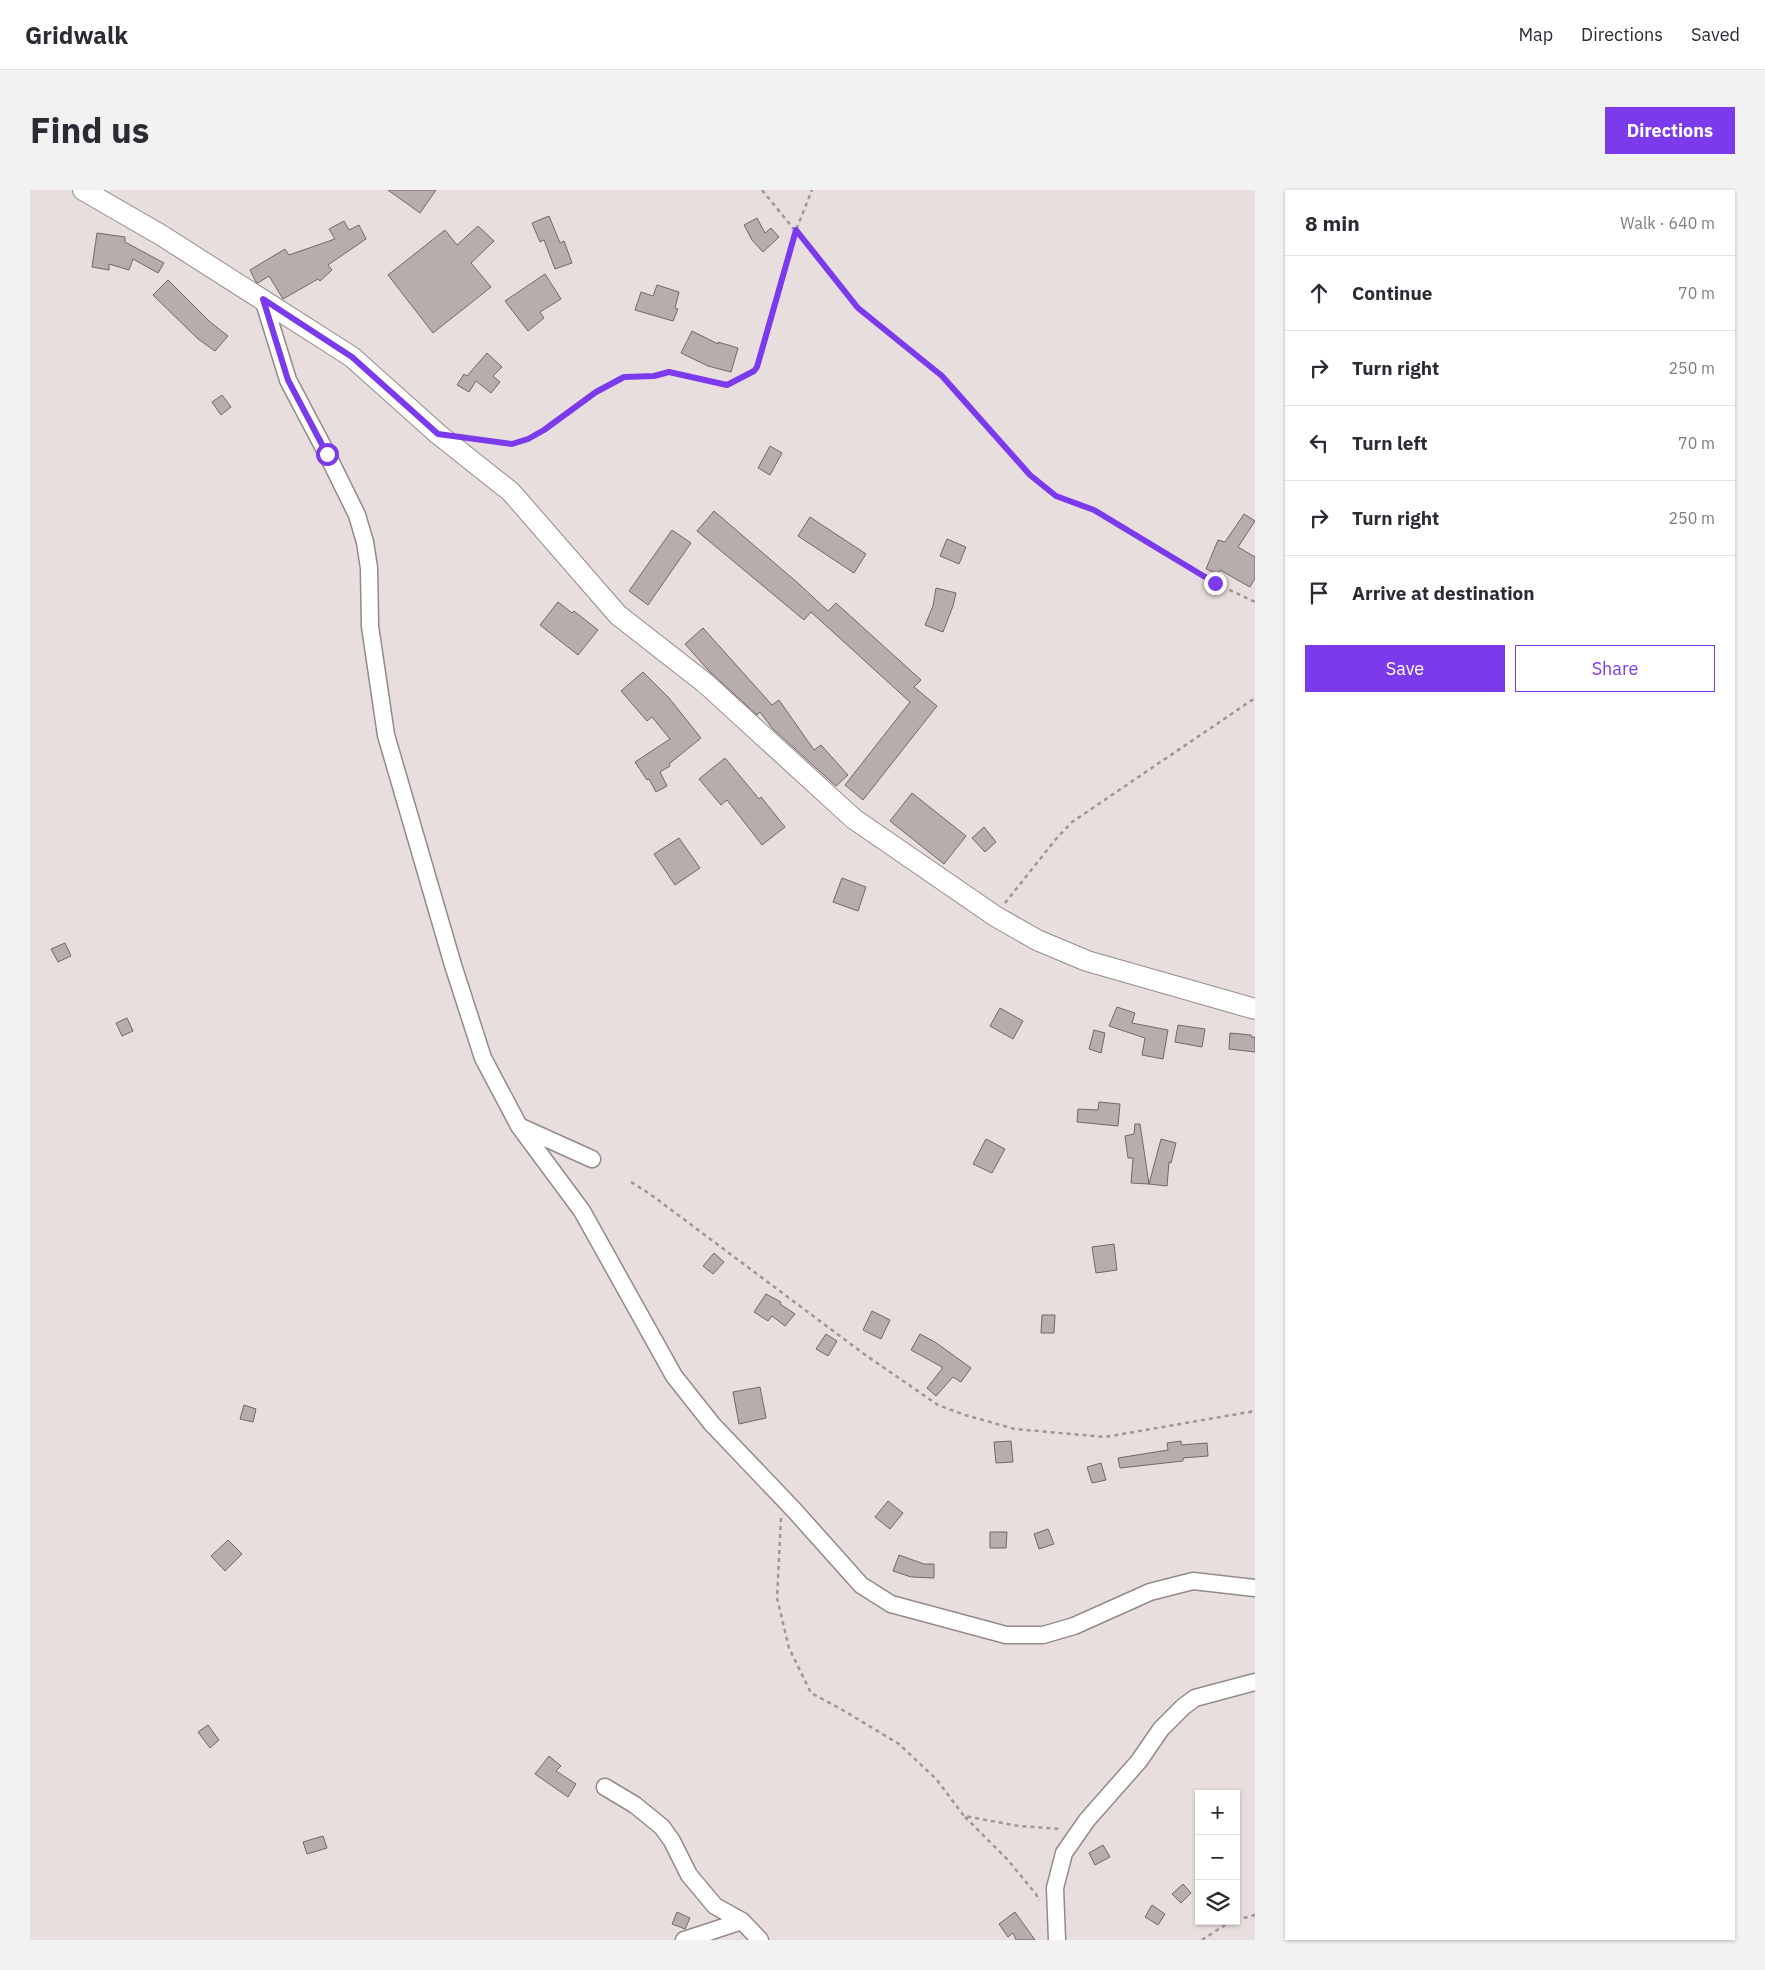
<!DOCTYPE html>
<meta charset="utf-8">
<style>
body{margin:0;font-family:"IBM Plex Sans",sans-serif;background:#f2f2f3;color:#2b2b33}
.controls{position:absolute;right:15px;bottom:15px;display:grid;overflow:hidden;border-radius:0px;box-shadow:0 1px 4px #0004}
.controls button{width:45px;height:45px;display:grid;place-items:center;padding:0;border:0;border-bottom:1px solid #e1e1e2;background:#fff;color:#2b2b33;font:25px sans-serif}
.stop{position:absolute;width:15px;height:15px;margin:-11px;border:4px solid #7c3aed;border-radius:50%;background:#fff}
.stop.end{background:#7c3aed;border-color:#fff;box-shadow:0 1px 5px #0008}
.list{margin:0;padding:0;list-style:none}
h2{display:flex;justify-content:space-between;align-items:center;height:65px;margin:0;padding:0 20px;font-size:21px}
h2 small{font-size:16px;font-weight:400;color:#7c7c81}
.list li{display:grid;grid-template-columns:32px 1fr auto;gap:15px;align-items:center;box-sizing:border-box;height:75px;padding:0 20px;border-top:1px solid #e1e1e2}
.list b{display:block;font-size:19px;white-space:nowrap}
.list em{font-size:16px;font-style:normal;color:#7c7c81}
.actions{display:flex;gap:10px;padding:15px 20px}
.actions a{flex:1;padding:11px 0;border:1px solid #7c3aed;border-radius:0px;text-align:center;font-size:18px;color:#7c3aed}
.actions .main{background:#7c3aed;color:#fff}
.icon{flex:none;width:28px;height:28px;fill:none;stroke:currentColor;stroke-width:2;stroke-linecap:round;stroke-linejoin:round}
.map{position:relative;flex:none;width:1225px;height:1750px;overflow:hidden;border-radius:0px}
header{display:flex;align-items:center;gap:30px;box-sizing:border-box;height:70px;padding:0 25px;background:#fff;border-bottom:1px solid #e1e1e2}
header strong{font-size:24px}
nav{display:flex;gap:28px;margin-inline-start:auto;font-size:18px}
.intro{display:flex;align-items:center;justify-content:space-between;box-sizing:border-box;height:120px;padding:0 30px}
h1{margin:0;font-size:35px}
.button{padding:12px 22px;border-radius:0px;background:#7c3aed;color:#fff;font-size:18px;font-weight:700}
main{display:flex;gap:30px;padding:0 30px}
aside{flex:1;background:#fff;border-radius:0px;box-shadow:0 1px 4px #0004}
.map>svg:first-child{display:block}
.building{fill:#b7adac;stroke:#716867}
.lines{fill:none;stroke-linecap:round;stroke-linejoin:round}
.minor-casing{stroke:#948a89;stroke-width:19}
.tertiary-casing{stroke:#948a89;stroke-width:22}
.path{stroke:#9d9695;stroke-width:2.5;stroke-dasharray:4 4;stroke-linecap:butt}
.minor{stroke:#fff;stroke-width:16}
.tertiary{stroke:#fff;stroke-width:20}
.route{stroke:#7c3aed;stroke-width:6}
</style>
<header>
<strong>Gridwalk</strong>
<nav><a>Map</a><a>Directions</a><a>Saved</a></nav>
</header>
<div class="intro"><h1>Find us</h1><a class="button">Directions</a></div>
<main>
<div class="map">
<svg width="1225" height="1750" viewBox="0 0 1225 1750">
<rect width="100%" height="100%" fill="#e8dedd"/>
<path class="building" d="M358,0H406L390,23Z
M519,26L530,53L534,51L542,73L525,79L514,50L510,52L502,33Z
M727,28L735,43L741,38L749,47L733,62L722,50L714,35Z
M314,31L319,40L329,35L336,49L298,75L302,80L290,91L288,89L253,109L239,86L228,93L226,92L220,80L255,59L259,65L305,49L299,39Z
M448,36L464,51L441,73L461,97L403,143L358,85L415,40L427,55Z
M67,43L95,47V52L134,73L128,83L103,69L99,80L79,74V80L62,77Z
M515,84L531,109L510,122L514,128L498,141L475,111Z
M138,90L179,131L198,146L185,161L168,149L123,105Z
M627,95L649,102L645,118L648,119L643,131L605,120L611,102L623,106Z
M662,141L688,154V152L708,158L701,182L678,176L651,163Z
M457,163L472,177L463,186L470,192L461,203L446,191L439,202L427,195L434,184L437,186Z
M192,205L201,217L191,225L182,212Z
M740,256L752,263L740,285L728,278Z
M684,321L769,394L798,421L806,413L891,490L884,497L907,516L833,610L815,595L880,512L781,422L774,430L667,341Z
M1214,324L1225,331L1208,357L1225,367V388L1220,397L1190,380L1188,384L1176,379L1188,350L1195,352Z
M780,327L836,364L824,383L768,346Z
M642,340L661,353L618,415L599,401Z
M917,349L936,357L929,374L910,366Z
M906,398L926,403L923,416L913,442L895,435L903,416Z
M528,412L542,423L544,421L568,440L548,465L510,435Z
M673,438L742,515L749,510L784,560L791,555L818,585L806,596L742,538L730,522L727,525L679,481L655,454Z
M613,482L639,508L671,548L639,574L640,576L630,582L637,596L626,602L619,589L617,590L605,572L640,549L622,527L617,531L591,501Z
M695,568L729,609L731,607L755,637L732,655L697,610L691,615L669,589Z
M882,603L936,646L914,674L860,631Z
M954,637L966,652L955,662L942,648Z
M649,648L670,678L645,695L624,664Z
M812,688L836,697L828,721L803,712Z
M35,753L41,766L28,772L21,759Z
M1087,817L1105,823L1102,833L1138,840L1133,869L1112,865L1115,848L1079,836Z
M970,818L993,831L983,849L960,836Z
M97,828L103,841L92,846L86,833Z
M1148,835L1175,839L1172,857L1145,852Z
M1064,840L1075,843L1071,863L1059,859Z
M1200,843L1221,845V847H1225V862L1199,859Z
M1069,912L1090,914L1088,936L1047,932L1048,919L1068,920Z
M1105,934H1110L1119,994L1101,993L1103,968H1098L1095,946L1104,944Z
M956,949L975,959L962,983L943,974Z
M1131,949L1146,953L1141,973L1139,972L1137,996L1119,994Z
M1084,1054L1087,1080L1066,1083L1062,1057Z
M684,1063L694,1072L683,1084L673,1076Z
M736,1104L751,1112L750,1114L765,1124L755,1136L742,1126L738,1131L724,1122Z
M842,1121L860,1130L851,1149L833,1140Z
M1012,1125H1025L1024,1143H1011Z
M796,1144L807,1151L798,1166L786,1159Z
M890,1144L905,1152L941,1178L931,1192L923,1187L906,1206L897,1198L912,1179V1177L881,1160Z
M730,1197L736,1228L709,1234L703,1202Z
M214,1215L226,1219L223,1232L210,1229Z
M981,1251L983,1272L966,1273L964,1252Z
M1151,1251V1255L1177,1253L1178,1266L1153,1268V1271L1090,1278L1088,1268L1138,1260L1137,1253Z
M1071,1273L1076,1290L1062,1293L1057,1277Z
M858,1311L873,1323L860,1339L845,1327Z
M1018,1339L1024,1354L1009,1359L1004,1344Z
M960,1342H977L976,1358H960Z
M198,1350L212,1364L195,1381L181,1366Z
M869,1365L894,1374H904V1388L881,1387L863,1381Z
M178,1535L189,1550L180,1558L168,1542Z
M519,1566L531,1576L526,1581L546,1594L538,1607L505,1584Z
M293,1646L297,1658L277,1664L273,1652Z
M1073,1655L1080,1667L1065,1675L1059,1663Z
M1153,1694L1161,1703L1151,1713L1142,1704Z
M1122,1715L1135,1724L1128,1735L1115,1727Z
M647,1722L660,1728L655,1739L642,1734Z
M985,1722L1005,1750H986L983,1743L978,1747L969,1734Z"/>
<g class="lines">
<defs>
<path id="minor" d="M233,109L258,190L297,264L327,325L335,352L339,378L340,436L356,545L423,775L453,868L489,936L552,1021L644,1186L682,1234L764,1320L831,1395L861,1414L976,1445H1013L1044,1436L1120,1402L1163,1391L1225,1398
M491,937L562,969
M575,1597L605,1615L632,1637L642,1651L659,1685L685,1716L712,1731L730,1750
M654,1750L712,1731
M1027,1750L1025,1698L1034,1663L1057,1630L1109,1571L1131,1539L1153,1517L1165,1508L1225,1492"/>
<path id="tertiary" d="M53,0L131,45L322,167L408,244L481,302L588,425L675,493L824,629L965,726L1007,750L1057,771L1225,819"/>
</defs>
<use href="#minor" class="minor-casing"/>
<use href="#tertiary" class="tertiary-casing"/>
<path class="path" d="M732,0L828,118L913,185L1000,285L1026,306L1064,320L1185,393L1225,412
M442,248L482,254L498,249L514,240L566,201L594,187L624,186L639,182L697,195L724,181L727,177L766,40L782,0
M975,713L1026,649L1042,632L1225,508
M601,992L620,1004L834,1164L908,1215L935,1225L985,1239L1075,1247L1225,1221
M751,1328L747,1408L759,1458L781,1503L811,1519L869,1554L907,1590L934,1626L989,1636L1032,1639
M935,1627L977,1669L1006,1704L1009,1711
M1206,1730L1225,1725
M1172,1750L1201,1731"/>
<use href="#minor" class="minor"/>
<use href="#tertiary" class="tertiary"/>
</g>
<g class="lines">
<path class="route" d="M297,264L258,190L233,109L322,167L408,244L482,254L498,249L514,240L566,202L594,187L624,186L639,182L697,195L724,181L727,177L766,40L828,118L912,186L1000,285L1026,306L1064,320L1185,393"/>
</g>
</svg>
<div class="controls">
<button>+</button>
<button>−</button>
<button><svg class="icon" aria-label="layers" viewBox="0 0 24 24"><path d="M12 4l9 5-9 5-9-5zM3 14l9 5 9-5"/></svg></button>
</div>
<div class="stop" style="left:297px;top:264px"></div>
<div class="stop end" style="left:1185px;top:393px"></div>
</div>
<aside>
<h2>8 min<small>Walk · 640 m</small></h2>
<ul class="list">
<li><svg class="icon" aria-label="ahead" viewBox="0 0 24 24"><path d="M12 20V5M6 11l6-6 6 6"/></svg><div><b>Continue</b></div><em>70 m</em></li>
<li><svg class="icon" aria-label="right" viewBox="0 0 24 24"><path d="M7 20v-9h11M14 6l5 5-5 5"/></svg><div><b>Turn right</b></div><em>250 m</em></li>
<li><svg class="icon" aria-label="left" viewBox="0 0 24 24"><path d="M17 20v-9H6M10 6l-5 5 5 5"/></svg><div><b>Turn left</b></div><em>70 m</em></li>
<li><svg class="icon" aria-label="right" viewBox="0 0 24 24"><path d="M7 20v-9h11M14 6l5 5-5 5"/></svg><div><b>Turn right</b></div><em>250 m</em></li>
<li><svg class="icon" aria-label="arrive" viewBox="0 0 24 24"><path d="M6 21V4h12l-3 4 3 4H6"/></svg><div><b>Arrive at destination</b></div></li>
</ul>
<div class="actions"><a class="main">Save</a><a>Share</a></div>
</aside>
</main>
